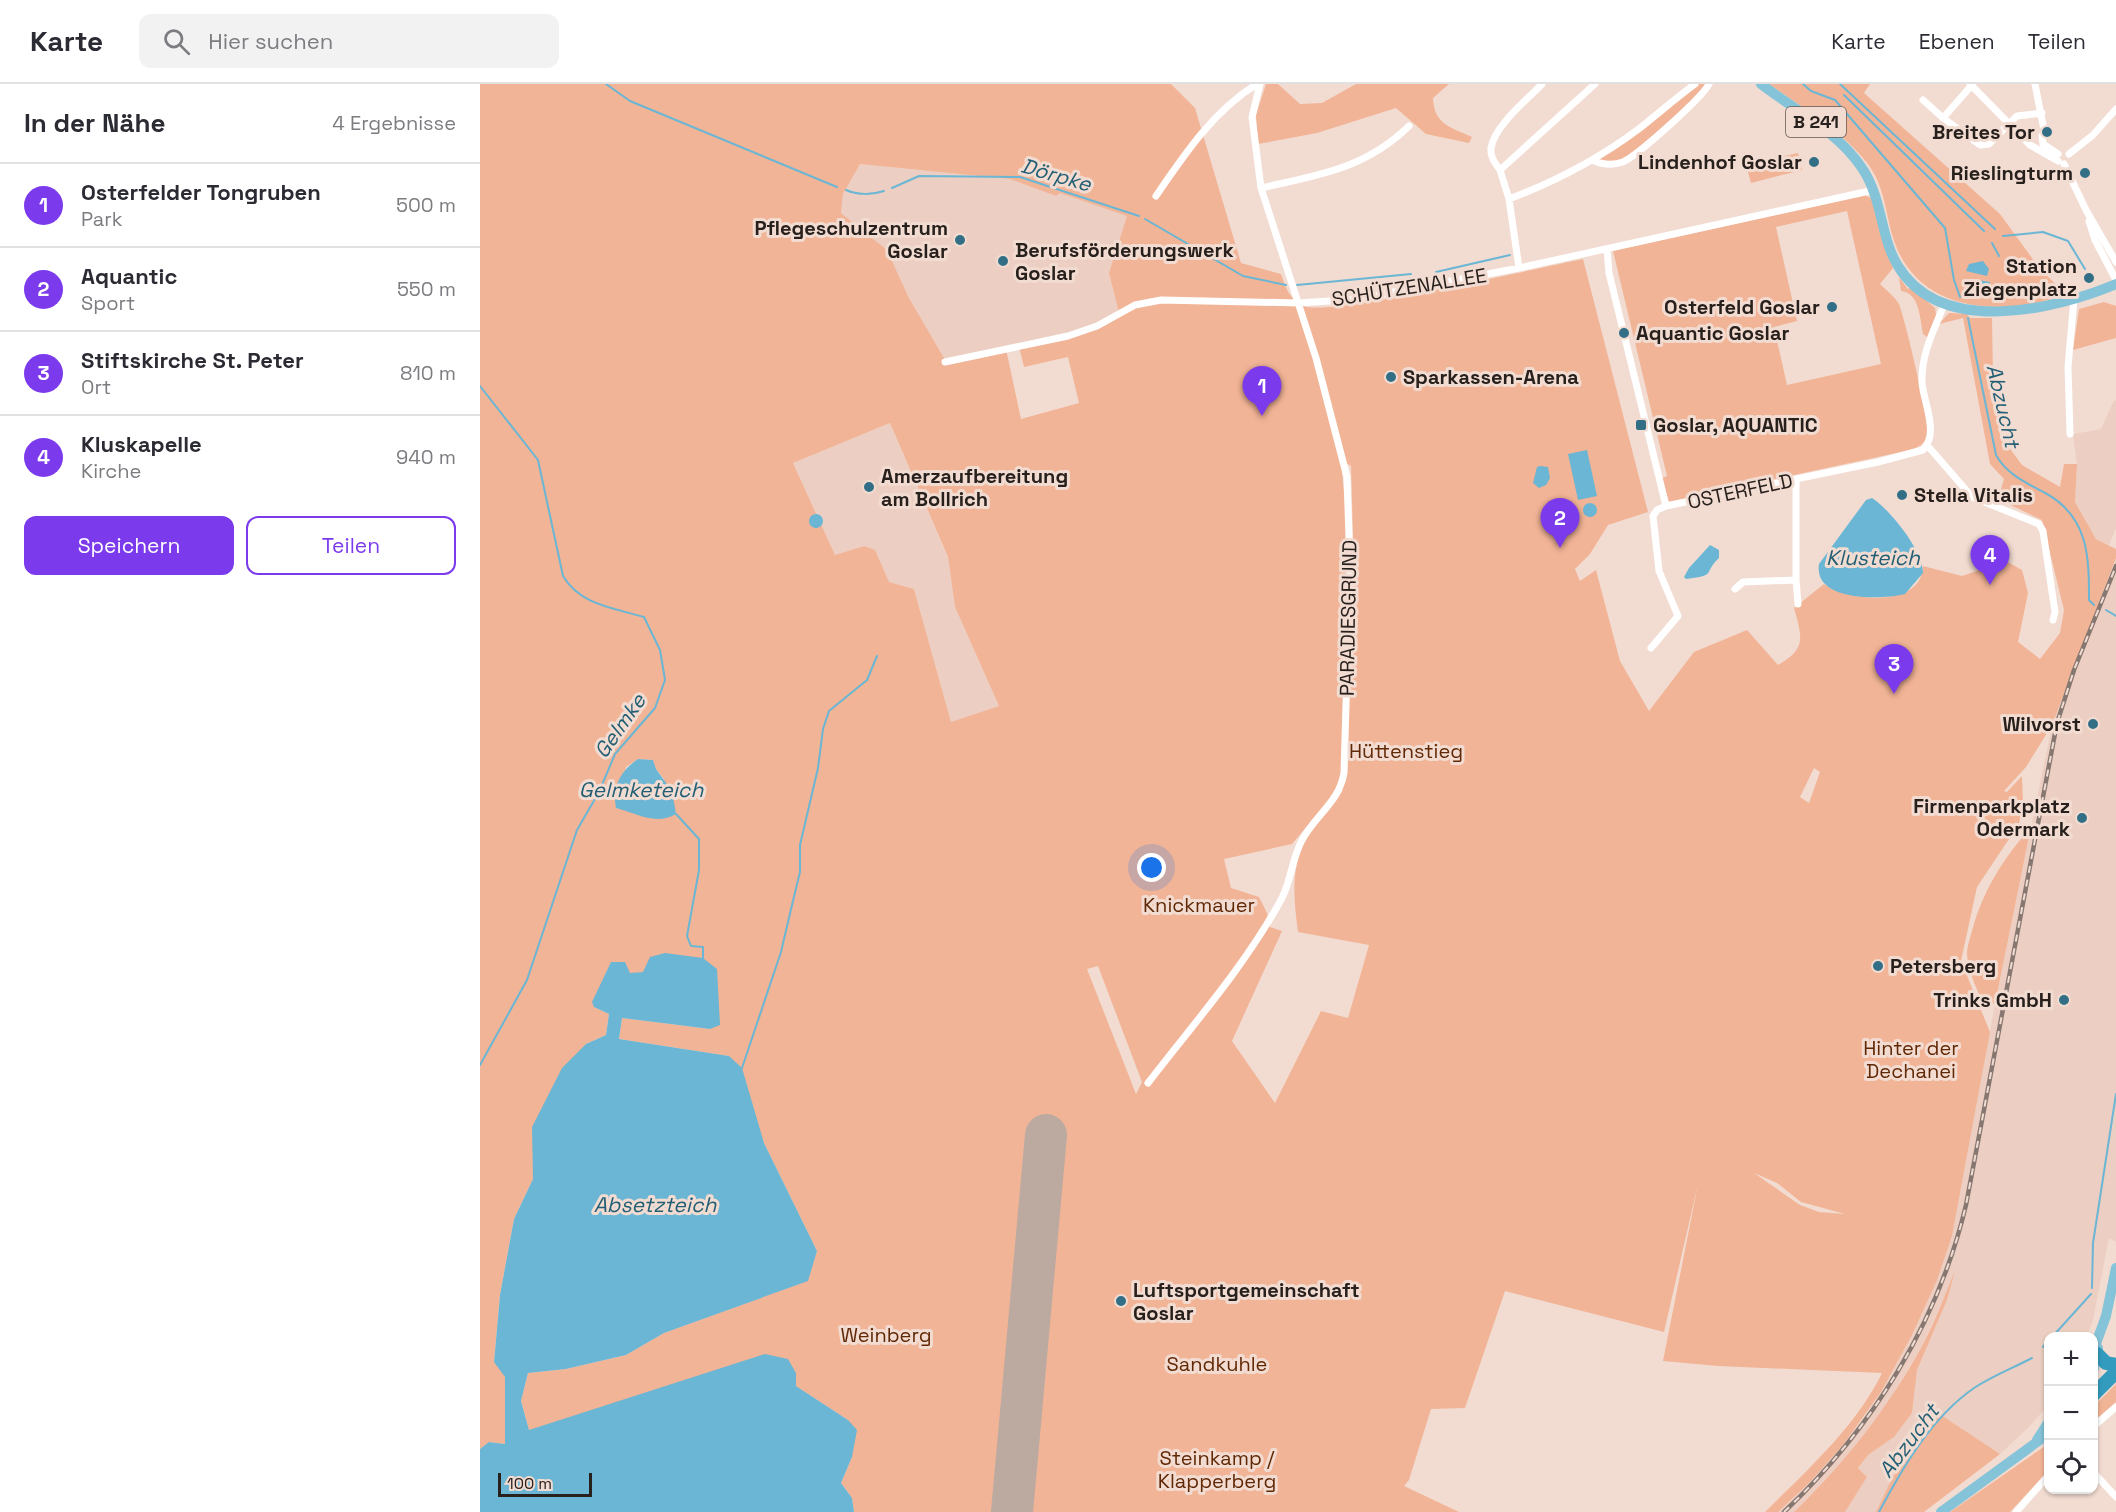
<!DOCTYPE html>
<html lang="de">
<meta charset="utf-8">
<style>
body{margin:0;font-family:"Space Grotesk",sans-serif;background:#f2f2f3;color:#2b2b33}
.controls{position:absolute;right:18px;bottom:18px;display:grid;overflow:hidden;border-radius:12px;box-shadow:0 2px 4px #0004}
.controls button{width:54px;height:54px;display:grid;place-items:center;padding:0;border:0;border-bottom:2px solid #e1e1e2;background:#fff;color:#2b2b33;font:30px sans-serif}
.scale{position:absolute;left:18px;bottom:15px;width:94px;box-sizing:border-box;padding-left:6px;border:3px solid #28201c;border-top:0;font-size:16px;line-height:21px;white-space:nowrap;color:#28201c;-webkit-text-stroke:4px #f2dcd2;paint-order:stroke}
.you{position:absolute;left:672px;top:784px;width:21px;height:21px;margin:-15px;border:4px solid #fff;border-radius:50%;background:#1a73e8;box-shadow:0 0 0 9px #1a73e833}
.badge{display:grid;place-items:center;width:39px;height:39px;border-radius:50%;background:#7c3aed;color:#fff;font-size:20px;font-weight:700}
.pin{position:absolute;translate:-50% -50px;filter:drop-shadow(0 2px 3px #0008)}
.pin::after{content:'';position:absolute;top:32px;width:21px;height:18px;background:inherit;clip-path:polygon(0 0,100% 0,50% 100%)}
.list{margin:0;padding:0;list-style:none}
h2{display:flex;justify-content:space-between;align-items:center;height:78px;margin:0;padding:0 24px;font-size:26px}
h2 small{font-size:20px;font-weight:400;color:#7c7c81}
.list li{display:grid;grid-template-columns:39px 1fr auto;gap:18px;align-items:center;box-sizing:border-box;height:84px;padding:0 24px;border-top:2px solid #e1e1e2}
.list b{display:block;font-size:22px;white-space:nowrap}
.list p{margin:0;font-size:20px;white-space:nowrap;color:#7c7c81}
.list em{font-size:20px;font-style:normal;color:#7c7c81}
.actions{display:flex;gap:12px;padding:18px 24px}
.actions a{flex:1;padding:14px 0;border:2px solid #7c3aed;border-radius:12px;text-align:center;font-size:21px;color:#7c3aed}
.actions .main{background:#7c3aed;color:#fff}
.icon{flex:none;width:33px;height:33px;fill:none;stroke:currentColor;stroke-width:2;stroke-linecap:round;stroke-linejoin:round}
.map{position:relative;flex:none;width:1636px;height:1428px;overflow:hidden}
header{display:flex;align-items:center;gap:36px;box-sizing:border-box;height:84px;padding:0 30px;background:#fff;border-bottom:2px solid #e1e1e2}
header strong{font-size:28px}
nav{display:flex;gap:33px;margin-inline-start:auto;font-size:21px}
.search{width:420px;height:54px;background:#f2f2f3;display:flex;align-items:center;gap:15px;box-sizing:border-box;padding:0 21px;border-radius:12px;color:#7c7c81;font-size:22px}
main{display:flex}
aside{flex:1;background:#fff}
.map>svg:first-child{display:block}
.built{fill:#eccfc2}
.green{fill:#f2b496;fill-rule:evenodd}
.water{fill:#6ab6d4}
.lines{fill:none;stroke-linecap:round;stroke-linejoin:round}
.stream{stroke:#6ab6d4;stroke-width:2}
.runway{stroke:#bcaaa1;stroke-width:42}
.street{stroke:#fff;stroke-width:7}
.primary{stroke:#85c3d8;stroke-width:10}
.highway{stroke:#339bbe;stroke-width:14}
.rail-casing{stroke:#867770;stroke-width:4.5}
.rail{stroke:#f2dcd2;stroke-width:2;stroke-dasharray:7;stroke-linecap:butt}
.poi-dot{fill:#326f86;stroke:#f2dcd2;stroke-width:2}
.labels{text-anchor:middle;stroke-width:6;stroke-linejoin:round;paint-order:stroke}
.shield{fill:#f2dcd2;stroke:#655853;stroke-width:1.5}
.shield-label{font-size:18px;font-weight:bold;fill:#28201c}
.poi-label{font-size:20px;font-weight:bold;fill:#28201c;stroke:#f2dcd2;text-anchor:end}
.street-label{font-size:20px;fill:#28201c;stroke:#f2dcd2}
.park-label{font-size:20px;fill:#612805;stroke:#f2dcd2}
.water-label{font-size:21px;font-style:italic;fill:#225f74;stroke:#f2dcd2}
</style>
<header>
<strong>Karte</strong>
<div class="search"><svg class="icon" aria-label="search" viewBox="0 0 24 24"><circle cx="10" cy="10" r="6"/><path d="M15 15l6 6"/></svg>Hier suchen</div>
<nav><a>Karte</a><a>Ebenen</a><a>Teilen</a></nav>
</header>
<main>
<aside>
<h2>In der Nähe<small>4 Ergebnisse</small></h2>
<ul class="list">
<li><span class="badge">1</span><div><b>Osterfelder Tongruben</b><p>Park</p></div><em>500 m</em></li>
<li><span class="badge">2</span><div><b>Aquantic</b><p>Sport</p></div><em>550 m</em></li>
<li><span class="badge">3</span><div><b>Stiftskirche St. Peter</b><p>Ort</p></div><em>810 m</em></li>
<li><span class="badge">4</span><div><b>Kluskapelle</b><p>Kirche</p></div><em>940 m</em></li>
</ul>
<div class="actions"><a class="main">Speichern</a><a>Teilen</a></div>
</aside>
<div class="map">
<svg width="1636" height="1428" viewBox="0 0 1636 1428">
<rect width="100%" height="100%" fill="#f2dcd2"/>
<path class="built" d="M380,80L530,95L576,112L579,108L647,132L629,189L640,233L616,245L467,279L429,214L407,166L361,129L363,110Z
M1634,316L1636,317V444L1629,461L1616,455L1595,418L1597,380L1593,350L1621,345Z
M410,339L468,474L475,523L519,622L471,638L434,505L409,498L384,462L355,471L313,379Z
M1636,474V1158L1629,1154L1613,1236L1607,1252H1568V1321L1550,1342L1520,1370L1458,1329L1412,1394L1396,1428H1365L1387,1393L1378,1384L1388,1371L1414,1353L1432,1329L1437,1286L1467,1216L1473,1193L1443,1260L1411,1314L1381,1355L1356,1386L1314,1428H1298L1329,1399L1380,1339L1401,1308L1432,1251L1472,1152L1515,920L1572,641Z"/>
<path class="green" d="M0,0H691L715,24L761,179L801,190C806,204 809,215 824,222C846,233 1063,183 1103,175L1168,428L1128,441L1110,470L1095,485L1100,497L1116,486L1140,577L1169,627L1214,568L1267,546L1298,581C1327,565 1322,553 1314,524L1344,500C1367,517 1442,525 1443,482L1482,492L1526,477L1542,486L1548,509L1538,558L1560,575L1580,549L1584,526L1562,436L1518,415L1524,395L1510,380L1483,234L1459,240L1469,229L1487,230L1490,234H1512L1513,291L1520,306V351L1542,381L1580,403L1584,380H1597L1595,418L1616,455L1636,465V474L1572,641L1546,683L1524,707L1527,708L1542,692L1543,719L1539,740L1497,803L1481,877L1510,948L1472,1152L1457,1196L1432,1251L1401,1308L1363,1361L1329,1399L1298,1428H1285C1327,1386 1375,1344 1402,1289L1238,1282L1183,1277L1218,1100L1184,1248L1025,1207L985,1324L951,1325L929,1396L924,1402L979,1428H374L372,1414L361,1399L372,1373L368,1336L316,1302V1289L49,1346L41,1317L48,1289L86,1285L146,1271L184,1249L327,1197L337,1167L284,1059L249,972L139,955L142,934L230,945L164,888L150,890L114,923L129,930L126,951L106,960L53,1043V1095L34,1135L20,1211L14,1277L25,1292V1360L9,1358L0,1365ZM380,80L530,95L576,112L580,109L647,132L629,189L640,233L584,256L539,263L544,283L588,273L599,319L541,335L526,265L467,279L429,214L407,166L361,129L363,110ZM410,339L468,473L475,523L519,622L471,638L434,505L409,498L395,466L384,462L355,471L313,379ZM861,376L871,382L874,488L865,684L866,431ZM158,675L173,676L176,685L184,695L146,726L136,724L146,683ZM1334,684L1340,688L1329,719L1320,713ZM863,706C853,724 836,738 826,755C810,785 814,817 818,848L889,861L868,934L841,927L795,1019L752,957L802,847L790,843L787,829L779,813L751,804L744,775L812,760L853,711ZM618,882L662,998L656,1010L607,885ZM1274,1089L1297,1099L1321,1118L1365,1130L1339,1128L1320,1121Z
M786,0H798L820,20L842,19L876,0H969L953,14C954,41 971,43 992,53L989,59L946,50L916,24L837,49L778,60L776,31Z
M1215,0H1229L1226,6L1142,78L1112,76Z
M1289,0H1390L1384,9L1520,130L1560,185L1586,210C1526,233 1443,230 1416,162C1405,134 1407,106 1388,80C1362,47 1323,24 1289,0Z
M1318,69L1322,86L1271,99L1266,81Z
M1385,111L1392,115L1413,184L1400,200C1406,206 1415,213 1419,220C1425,235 1450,339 1447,351C1444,364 1432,365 1421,368L1189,418L1182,394L1187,392L1133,167ZM1367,127L1401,280L1307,301L1294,243L1317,237L1296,143Z
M1419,193L1428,205L1431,203L1455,224L1456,231L1448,254L1443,250C1440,235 1440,209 1421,207Z
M1624,218L1636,222V254L1593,266L1599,225Z
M1551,743L1515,920L1503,919C1496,903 1488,888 1487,870C1487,863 1490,854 1492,847C1503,806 1523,775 1551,743Z
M1475,1187L1467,1216L1437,1286L1432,1329L1414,1353L1388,1371L1378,1384L1387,1393L1365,1428H1314C1365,1379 1408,1324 1442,1262C1455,1238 1464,1212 1475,1187Z
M1636,1300V1318L1614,1338V1322Z
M1458,1329L1520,1370L1444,1428H1396L1412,1394Z
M1568,1360V1387L1530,1428H1470Z"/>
<path class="water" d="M1503,177L1509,185L1507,192L1486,187L1489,180Z
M1498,196L1510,198V207L1505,211H1501Z
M1513,204L1529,208L1525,216L1511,211Z
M1107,366L1117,412L1098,416L1088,370Z
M1060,382L1068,383L1070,394L1066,401L1059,404L1053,399L1057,383Z
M1392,414C1410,426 1443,466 1443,489L1425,510C1401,516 1333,518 1339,480L1386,416Z
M1103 426a7 7 0 1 1 14 0a7 7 0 1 1-14 0Z
M329 437a7 7 0 1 1 14 0a7 7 0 1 1-14 0Z
M1230,461L1239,466V474C1222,490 1238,491 1206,495L1204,493L1209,484Z
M158,675L173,676L176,685L192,707L196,730C176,742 156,729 136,724C132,703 140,687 158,675Z
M185,869L223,874L237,885L240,941L230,945L142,934L139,955L249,972L262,984L284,1059L337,1167L328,1197L184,1249L146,1271L86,1285L48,1289L41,1317L49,1346L285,1270L308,1275L316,1289V1302L368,1336L377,1346L372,1373L361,1399L372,1414L374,1428H0V1365L9,1358L25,1360V1293L14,1278L20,1211L34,1135L53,1095L52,1043L82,984L106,960L126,951L129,930L114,923L112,918L131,878H145L150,889L163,888L170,873Z"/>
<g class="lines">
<path class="stream" d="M126,0L150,17L357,103
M1323,0L1331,7L1355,16L1465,144L1474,196L1480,213
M1360,0L1515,145
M1364,11L1504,147
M412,104L439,92L540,93L659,132
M366,106C377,111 392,111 404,107
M665,135L763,192L806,201
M1523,152L1563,148L1588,157L1605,185
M1512,159L1519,172
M956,188L1030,171
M817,201L931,190
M1488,234L1516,371C1527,391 1547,399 1567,410C1609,434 1609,474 1609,516L1614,521
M0,302L58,376L83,492C100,521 134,524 164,533L180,566L185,596L175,624L135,670L119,708L97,746L47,896L0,981
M1626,526L1636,532
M196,730L219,755V786L207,852L211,862L223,863V874
M262,984L301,868L312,821L320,788V761L338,684L343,645L349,627L387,596L397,572
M1612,1204L1613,1159L1636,1010
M1573,1252L1611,1210
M1563,1263L1568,1257
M1399,1428C1423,1383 1451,1334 1494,1304C1512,1292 1533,1284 1552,1274"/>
<path class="runway" d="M532,1428L566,1051"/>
<path class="street" d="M1490,0L1550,61L1578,77
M1555,0L1563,41
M1443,16L1463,34L1500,61L1509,60L1537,32L1562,29
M1463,34L1492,1
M1562,52L1563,60L1578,70
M1589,70L1613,51L1636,25
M1112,76C1123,81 1132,82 1143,78C1158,71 1222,14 1229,0
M1584,80L1606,126L1636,178
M1020,86C1015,79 1010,73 1011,64C1014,42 1048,15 1062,0
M781,104C838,91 885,85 929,42
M676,112C704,71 734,26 777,0
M1029,115C1077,97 1120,74 1160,44C1179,29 1196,14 1215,0
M1609,137L1615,156L1636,196
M1127,165L1129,189L1186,422
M1039,184L1029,115L1020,86L1115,0
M465,278L588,252L617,242L655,221L681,216L819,219L878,215L1039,184L1394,106
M1590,350L1588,283L1594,215
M1447,361L1492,413L1559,440L1563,447L1575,528L1573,536
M1316,396V496L1318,520
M1255,505L1263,498L1316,496
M1171,564L1198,532L1179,487L1173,432L1177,426L1186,422L1398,378L1443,366C1460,348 1443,318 1442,298C1441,270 1454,246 1464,221
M668,999C715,938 765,882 802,814C811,796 812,776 821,758C834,732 859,719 864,689L870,484L867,393L836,274L781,104L772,33L780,0
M1614,1342L1636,1323
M1614,1389L1636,1413
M1536,1428L1568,1392"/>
<path class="primary" d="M1281,0C1316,27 1357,47 1382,84C1403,115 1400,153 1418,182C1461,253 1574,226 1636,200
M1614,1265L1626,1232L1636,1184
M1614,1284L1618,1264
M1557,1356L1568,1339
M1461,1428L1568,1350"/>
<path class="highway" d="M1617,1270L1626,1279L1636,1281
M1614,1310L1636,1288"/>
<defs>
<path id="rail" d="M1304,1428C1392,1345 1458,1239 1486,1121L1577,639L1594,586L1636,482"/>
</defs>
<use href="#rail" class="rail-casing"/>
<use href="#rail" class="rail"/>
</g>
<g class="poi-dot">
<circle cx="1567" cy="48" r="6"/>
<circle cx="1334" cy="78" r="6"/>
<circle cx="1605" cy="89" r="6"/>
<circle cx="480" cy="156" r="6"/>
<circle cx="523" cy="177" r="6"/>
<circle cx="1609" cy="194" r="6"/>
<circle cx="1352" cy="223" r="6"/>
<circle cx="1144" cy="249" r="6"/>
<circle cx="911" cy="293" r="6"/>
<rect x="1155" y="335" width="12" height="12" rx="3"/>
<circle cx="389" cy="403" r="6"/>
<circle cx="1422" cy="411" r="6"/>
<circle cx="1613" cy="640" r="6"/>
<circle cx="1602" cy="734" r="6"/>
<circle cx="1398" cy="882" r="6"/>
<circle cx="1584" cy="916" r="6"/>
<circle cx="641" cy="1217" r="6"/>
</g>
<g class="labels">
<rect class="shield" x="1306" y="23" width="60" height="30" rx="4.5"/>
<g class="shield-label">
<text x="1336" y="44">B 241</text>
</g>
<g class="poi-label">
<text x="1555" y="55">Breites Tor</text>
<text x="1322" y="85">Lindenhof Goslar</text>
<text x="1593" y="96">Rieslingturm</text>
<text x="468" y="151">Pflegeschulzentrum<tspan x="468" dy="23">Goslar</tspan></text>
<text x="535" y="173" text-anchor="start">Berufsförderungswerk<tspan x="535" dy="23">Goslar</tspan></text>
<text x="1597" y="189">Station<tspan x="1597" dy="23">Ziegenplatz</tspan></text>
<text x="1340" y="230">Osterfeld Goslar</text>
<text x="1156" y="256" text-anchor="start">Aquantic Goslar</text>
<text x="923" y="300" text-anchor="start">Sparkassen-Arena</text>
<text x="1173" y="348" text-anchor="start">Goslar, AQUANTIC</text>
<text x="401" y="399" text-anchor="start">Amerzaufbereitung<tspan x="401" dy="23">am Bollrich</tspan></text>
<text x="1434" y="418" text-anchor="start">Stella Vitalis</text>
<text x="1601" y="647">Wilvorst</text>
<text x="1590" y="729">Firmenparkplatz<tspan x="1590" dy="23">Odermark</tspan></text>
<text x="1410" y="889" text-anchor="start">Petersberg</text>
<text x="1572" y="923">Trinks GmbH</text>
<text x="653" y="1213" text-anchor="start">Luftsportgemeinschaft<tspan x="653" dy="23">Goslar</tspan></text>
</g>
<g class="street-label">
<text transform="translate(929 203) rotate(-9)" y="7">SCHÜTZENALLEE</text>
<text transform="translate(1260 407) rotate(-12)" y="7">OSTERFELD</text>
<text transform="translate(868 534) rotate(-89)" y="7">PARADIESGRUND</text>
</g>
<g class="park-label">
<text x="926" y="674">Hüttenstieg</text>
<text x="719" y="828">Knickmauer</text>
<text x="1431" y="971">Hinter der<tspan x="1431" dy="23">Dechanei</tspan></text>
<text x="406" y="1258">Weinberg</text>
<text x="737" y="1287">Sandkuhle</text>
<text x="737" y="1381">Steinkamp /<tspan x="737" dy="23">Klapperberg</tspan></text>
</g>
<g class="water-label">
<text transform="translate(576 91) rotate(16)" y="7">Dörpke</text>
<text transform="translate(1523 322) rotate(77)" y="7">Abzucht</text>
<text x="1393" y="481">Klusteich</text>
<text transform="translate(140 642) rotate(-55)" y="7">Gelmke</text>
<text x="161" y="713">Gelmketeich</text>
<text x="175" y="1128">Absetzteich</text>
<text transform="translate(1429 1357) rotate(-53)" y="7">Abzucht</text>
</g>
</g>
</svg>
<div class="controls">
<button>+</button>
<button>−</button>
<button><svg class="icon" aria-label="locate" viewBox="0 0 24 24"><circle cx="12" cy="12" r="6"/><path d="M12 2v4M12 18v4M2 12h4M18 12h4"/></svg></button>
</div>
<div class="scale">100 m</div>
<div class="you"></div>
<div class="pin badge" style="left:782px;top:332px">1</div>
<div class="pin badge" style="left:1080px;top:464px">2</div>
<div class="pin badge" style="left:1414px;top:610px">3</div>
<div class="pin badge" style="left:1510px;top:501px">4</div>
</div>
</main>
